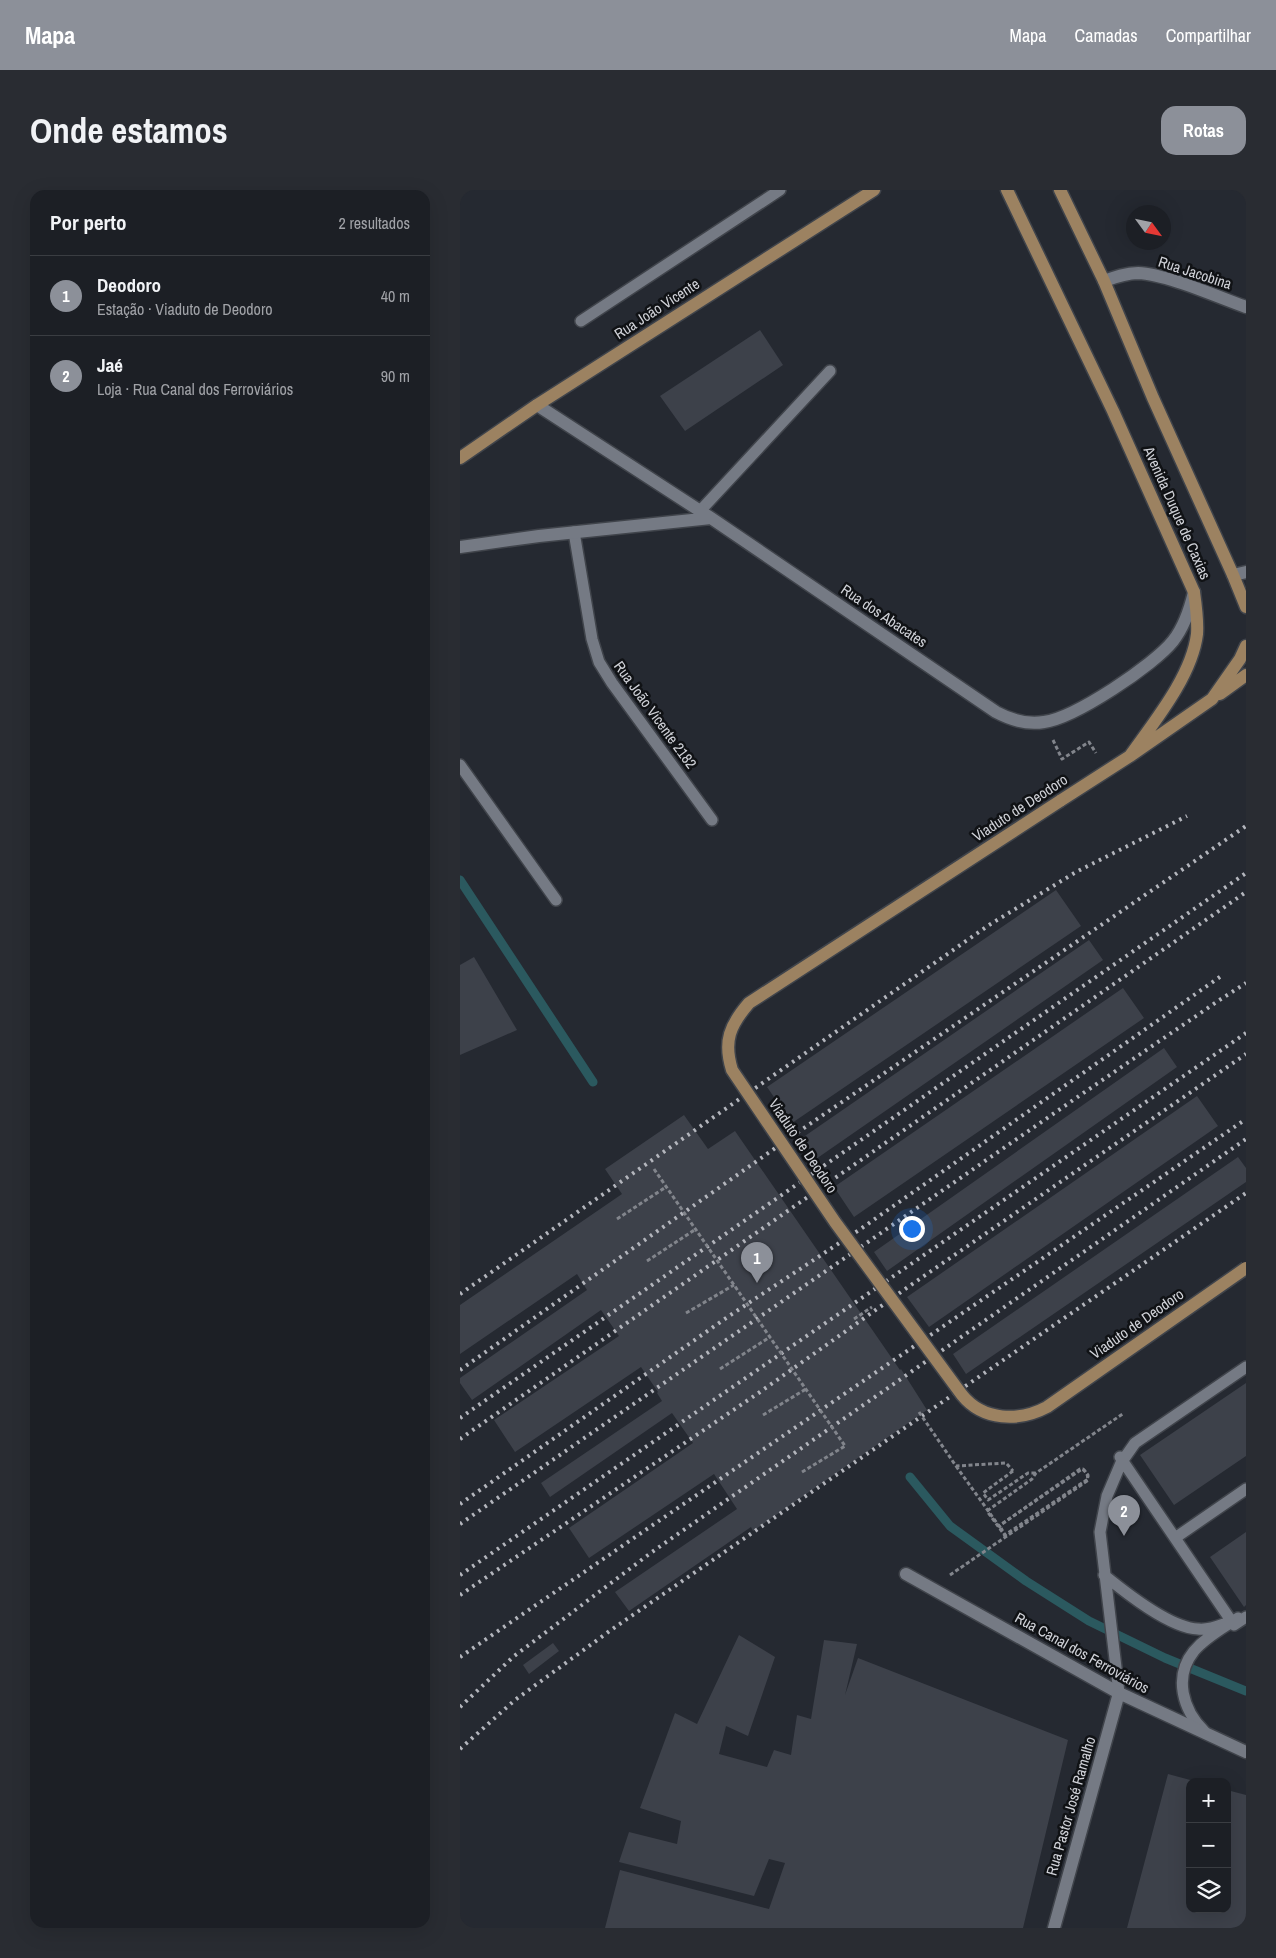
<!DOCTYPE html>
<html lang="pt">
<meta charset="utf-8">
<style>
body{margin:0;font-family:"Archivo Narrow",sans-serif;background:#292c32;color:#f1f3f6}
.controls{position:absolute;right:15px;bottom:15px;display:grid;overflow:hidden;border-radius:10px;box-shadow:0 5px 20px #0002}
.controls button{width:45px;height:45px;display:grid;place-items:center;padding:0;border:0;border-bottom:1px solid #3a3d42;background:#1c1f25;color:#f1f3f6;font:25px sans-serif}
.compass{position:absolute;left:666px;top:15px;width:45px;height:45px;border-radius:50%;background:#1c1f25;box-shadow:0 5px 20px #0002;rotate:123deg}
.you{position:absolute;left:451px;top:1038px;width:18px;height:18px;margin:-12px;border:4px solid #fff;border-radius:50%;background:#1a73e8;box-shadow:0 0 0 8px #1a73e833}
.badge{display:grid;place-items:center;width:32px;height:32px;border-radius:50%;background:#8c9099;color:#fff;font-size:16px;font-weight:700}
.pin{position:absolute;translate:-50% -41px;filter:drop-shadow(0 1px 2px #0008)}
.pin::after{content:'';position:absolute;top:26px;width:18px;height:15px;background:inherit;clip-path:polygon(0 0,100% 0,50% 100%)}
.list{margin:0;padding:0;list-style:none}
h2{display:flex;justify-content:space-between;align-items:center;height:65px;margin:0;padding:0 20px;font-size:21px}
h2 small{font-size:16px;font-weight:400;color:#a0a2a7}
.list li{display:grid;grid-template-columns:32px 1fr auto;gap:15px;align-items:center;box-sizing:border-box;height:80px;padding:0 20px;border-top:1px solid #3a3d42}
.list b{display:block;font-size:19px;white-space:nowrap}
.list p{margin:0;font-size:16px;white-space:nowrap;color:#a0a2a7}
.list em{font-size:16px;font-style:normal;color:#a0a2a7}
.icon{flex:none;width:28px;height:28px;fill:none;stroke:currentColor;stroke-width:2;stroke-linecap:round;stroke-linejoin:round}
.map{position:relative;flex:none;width:786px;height:1738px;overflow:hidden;border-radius:15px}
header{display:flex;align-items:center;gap:30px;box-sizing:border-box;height:70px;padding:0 25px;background:#8c9099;color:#fff}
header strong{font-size:24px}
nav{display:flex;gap:28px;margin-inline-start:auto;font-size:18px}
.intro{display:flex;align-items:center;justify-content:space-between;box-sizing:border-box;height:120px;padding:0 30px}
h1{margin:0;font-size:35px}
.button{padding:12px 22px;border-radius:15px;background:#8c9099;color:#fff;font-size:18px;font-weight:700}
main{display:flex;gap:30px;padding:0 30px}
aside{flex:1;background:#1c1f25;border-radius:15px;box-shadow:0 5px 20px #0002}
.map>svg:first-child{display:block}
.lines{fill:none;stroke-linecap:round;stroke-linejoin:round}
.stream{stroke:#2b595f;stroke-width:9}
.building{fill:#3d414a}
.service-casing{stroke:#40444b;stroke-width:14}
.minor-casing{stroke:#40444b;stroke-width:15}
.primary-casing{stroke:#40444b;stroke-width:15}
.path{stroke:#82858c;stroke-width:3;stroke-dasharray:4 2.5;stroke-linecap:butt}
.service{stroke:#757a84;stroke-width:11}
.minor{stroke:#757a84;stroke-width:12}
.primary{stroke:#9c8261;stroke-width:12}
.rail{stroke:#b4b6bd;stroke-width:4;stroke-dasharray:2.5 5;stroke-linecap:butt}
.primary-bridge-casing{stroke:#40444b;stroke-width:15;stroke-linecap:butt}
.path-bridge{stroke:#82858c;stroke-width:3;stroke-dasharray:4 2.5;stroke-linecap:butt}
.primary-bridge{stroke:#9c8261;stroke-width:12}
.labels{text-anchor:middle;stroke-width:5;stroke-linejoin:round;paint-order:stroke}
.street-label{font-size:15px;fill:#d0d2d8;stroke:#101215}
</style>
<header>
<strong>Mapa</strong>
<nav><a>Mapa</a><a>Camadas</a><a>Compartilhar</a></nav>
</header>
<div class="intro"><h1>Onde estamos</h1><a class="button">Rotas</a></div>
<main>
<aside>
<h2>Por perto<small>2 resultados</small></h2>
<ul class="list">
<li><span class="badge">1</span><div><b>Deodoro</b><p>Estação · Viaduto de Deodoro</p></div><em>40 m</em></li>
<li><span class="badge">2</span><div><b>Jaé</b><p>Loja · Rua Canal dos Ferroviários</p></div><em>90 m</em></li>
</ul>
</aside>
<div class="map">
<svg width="786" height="1738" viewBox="0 0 786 1738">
<rect width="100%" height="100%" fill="#252931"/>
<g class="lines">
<path class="stream" d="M0,690L133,892
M450,1287L490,1336L566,1391L629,1431L705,1468L786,1501"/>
</g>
<path class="building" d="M300,140L323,175L225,241L200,206Z
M596,700L621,736L332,933L307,897Z
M629,750L643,770L356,969L342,948Z
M14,767L57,840L0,865V775Z
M663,798L684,828L394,1027L374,997Z
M704,858L717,877L427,1081L414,1062Z
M737,906L758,936L469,1137L447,1107Z
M224,925L248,959L275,941L440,1180L441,1179L467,1220L293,1341L291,1337L169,1421L155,1402L277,1319L254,1284L129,1368L109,1338L233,1253L212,1223L90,1307L81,1293L202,1211L197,1203L198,1202L181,1177L55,1262L34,1230L159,1146L141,1120L12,1210L0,1193V1188L127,1100L117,1084L0,1164V1115L162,1004L145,979Z
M778,967L786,978V992L506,1184L493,1164Z
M786,1193V1266L714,1315L680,1265Z
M786,1342V1415L784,1417L750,1367Z
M279,1445L315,1467L288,1546L266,1536L259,1564L307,1577L314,1560L331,1565L337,1525L351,1529L364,1450L397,1454L385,1505L398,1468L608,1550L563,1738H145L160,1680L309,1719L325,1673L309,1669L294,1706L159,1672L169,1642L217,1654L221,1631L180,1618L215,1523L237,1534Z
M93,1453L99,1461L69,1484L63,1475Z
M708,1584L734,1591L730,1592V1719H767V1600L786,1605V1738H667Z"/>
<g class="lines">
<defs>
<path id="service" d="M121,131L320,0
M240,321L370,181
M114,342L132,449L139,472L152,493L252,630
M0,575L96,710
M660,1267L774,1435L786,1427
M715,1348L786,1299
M644,1385C666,1403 710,1438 738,1439C746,1440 756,1437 764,1434
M659,1503L640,1342L647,1306L661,1273L675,1253L786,1177
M744,1541C723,1520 713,1487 734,1461C746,1447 763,1438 778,1428"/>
<path id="minor" d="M644,91C655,87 666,83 678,83C706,84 758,107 786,117
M77,215L251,328L536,522C551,530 567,535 584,532C615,528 694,475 713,451C724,437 730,419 734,402
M0,357L79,346L251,328
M773,385L786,382
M446,1384L659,1503L786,1562
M594,1738L659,1503"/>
<path id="primary" d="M547,0L653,221L734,402C736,416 738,430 737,444C732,486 694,532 670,566
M600,0L644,91L693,208L773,385L786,417
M0,268L77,215L414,0
M760,504L786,485
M600,611L670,566L752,509L780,469L786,456"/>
</defs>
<use href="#service" class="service-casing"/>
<use href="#minor" class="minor-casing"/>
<use href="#primary" class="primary-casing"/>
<path class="path" d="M593,550L602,569L629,552L636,563
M157,1029L206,997
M187,1071L236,1039
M226,1123L274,1095
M394,1129L412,1117
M260,1179L310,1147
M303,1225L346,1199
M553,1281L523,1303L528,1310L568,1283H576
M342,1282L385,1256
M546,1347L527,1321L572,1289L576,1283L664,1223
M490,1385L627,1291C629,1286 626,1281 622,1279L539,1336L541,1338"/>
<use href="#service" class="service"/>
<use href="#minor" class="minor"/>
<use href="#primary" class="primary"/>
<path class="rail" d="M0,1104L529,735L616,682L727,626
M0,1180L341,940L786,636
M0,1228L786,683
M0,1249L786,702
M0,1314L269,1126L402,1038L764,784
M0,1334L619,906L758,811L786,793
M0,1385L786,843
M0,1405L300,1202L448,1097L786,864
M0,1467L786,929
M0,1517L53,1467L192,1362L786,949
M0,1559L55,1510L151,1440L786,1003"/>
<defs>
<path id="primary-bridge" d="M600,611L289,813C270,835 263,851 272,880L375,1032L502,1205C523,1231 559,1232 587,1217L786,1078"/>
</defs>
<use href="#primary-bridge" class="primary-bridge-casing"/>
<path class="path-bridge" d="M194,979L385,1256
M459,1222L496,1276L546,1273L553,1281
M496,1276L539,1336L620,1279H623L628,1285V1289L545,1345L541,1338"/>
<use href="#primary-bridge" class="primary-bridge"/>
</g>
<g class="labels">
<g class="street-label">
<text transform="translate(735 83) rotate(18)" y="5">Rua Jacobina</text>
<text transform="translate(197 119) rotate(-33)" y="5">Rua João Vicente</text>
<text transform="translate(717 323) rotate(66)" y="5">Avenida Duque de Caxias</text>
<text transform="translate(424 426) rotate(34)" y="5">Rua dos Abacates</text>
<text transform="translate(195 525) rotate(54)" y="5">Rua João Vicente 2182</text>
<text transform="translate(560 618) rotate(-33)" y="5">Viaduto de Deodoro</text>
<text transform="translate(343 956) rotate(56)" y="5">Viaduto de Deodoro</text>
<text transform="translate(677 1134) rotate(-35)" y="5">Viaduto de Deodoro</text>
<text transform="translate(622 1463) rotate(29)" y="5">Rua Canal dos Ferroviários</text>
<text transform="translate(611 1616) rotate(-74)" y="5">Rua Pastor José Ramalho</text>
</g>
</g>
</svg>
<div class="controls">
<button>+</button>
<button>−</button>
<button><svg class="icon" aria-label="layers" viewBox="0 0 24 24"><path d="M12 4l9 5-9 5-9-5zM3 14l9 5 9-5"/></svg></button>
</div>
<svg class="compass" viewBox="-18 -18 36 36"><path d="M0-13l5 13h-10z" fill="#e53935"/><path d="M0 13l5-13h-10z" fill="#a0a2a7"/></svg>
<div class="you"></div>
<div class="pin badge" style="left:297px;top:1093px">1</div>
<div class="pin badge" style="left:664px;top:1346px">2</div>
</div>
</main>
